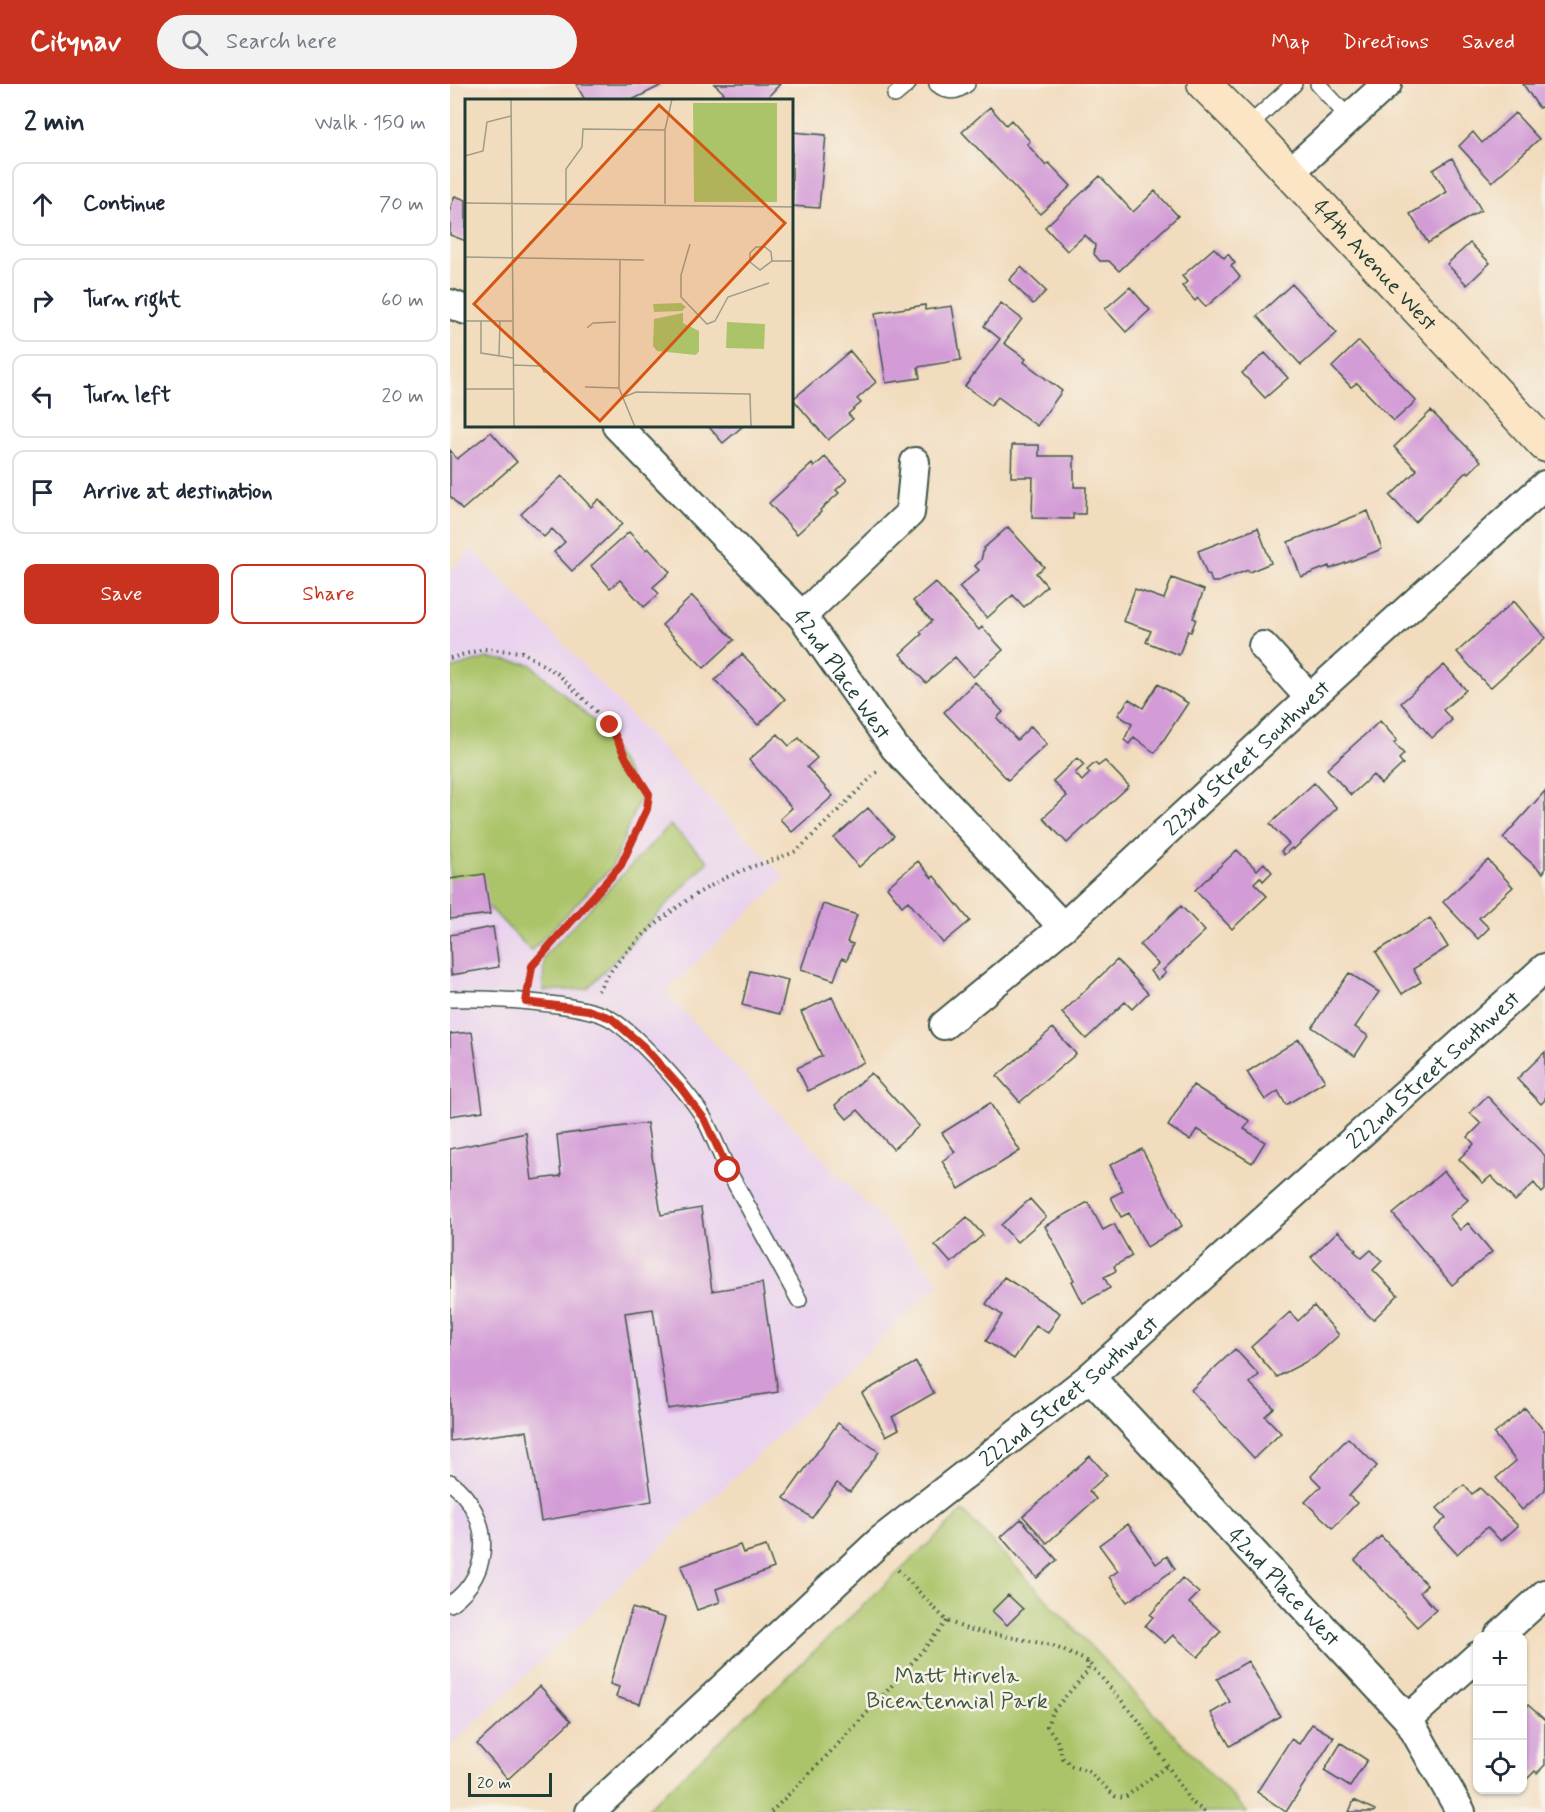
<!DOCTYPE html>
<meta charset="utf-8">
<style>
body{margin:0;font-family:Mynerve,sans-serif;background:#f2f2f3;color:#1f2937}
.controls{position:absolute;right:18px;bottom:18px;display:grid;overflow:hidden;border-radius:12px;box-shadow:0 2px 4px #0004}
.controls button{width:54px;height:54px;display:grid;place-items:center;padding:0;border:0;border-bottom:2px solid #e0e1e3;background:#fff;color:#1f2937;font:30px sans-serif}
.scale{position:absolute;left:18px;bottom:15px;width:84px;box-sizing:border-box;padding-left:6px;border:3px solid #1f3d34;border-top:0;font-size:16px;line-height:21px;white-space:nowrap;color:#1f3d34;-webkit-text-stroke:4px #f7f3e8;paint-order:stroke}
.stop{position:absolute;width:18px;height:18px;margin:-14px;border:4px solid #c8321e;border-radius:50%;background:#fff}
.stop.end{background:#c8321e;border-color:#fff;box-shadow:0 2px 6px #0008}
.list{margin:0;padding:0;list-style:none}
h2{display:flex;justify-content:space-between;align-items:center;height:78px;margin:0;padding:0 24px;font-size:26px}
h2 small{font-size:20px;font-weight:400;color:#747a83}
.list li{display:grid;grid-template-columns:39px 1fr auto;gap:18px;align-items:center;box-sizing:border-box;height:84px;margin:0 12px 12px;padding:0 12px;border:2px solid #e0e1e3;border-radius:12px}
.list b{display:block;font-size:22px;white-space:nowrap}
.list em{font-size:20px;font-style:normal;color:#747a83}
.actions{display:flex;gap:12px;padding:18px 24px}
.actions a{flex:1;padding:14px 0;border:2px solid #c8321e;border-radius:12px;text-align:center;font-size:21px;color:#c8321e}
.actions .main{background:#c8321e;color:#fff}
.icon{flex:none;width:33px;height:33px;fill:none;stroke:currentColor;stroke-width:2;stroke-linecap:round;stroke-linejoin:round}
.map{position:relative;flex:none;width:1095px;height:1728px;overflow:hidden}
header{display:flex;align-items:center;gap:36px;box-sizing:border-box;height:84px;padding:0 30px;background:#c8321e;color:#fff}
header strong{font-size:28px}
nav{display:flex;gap:33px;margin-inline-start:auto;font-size:21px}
.search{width:420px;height:54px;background:#f2f2f3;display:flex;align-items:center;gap:15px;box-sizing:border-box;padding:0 21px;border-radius:33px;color:#747a83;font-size:22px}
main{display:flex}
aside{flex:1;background:#fff}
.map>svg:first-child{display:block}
.built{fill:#e9d2ee}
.green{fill:#abc469;stroke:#65804e;stroke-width:1.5}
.building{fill:#d39cd7}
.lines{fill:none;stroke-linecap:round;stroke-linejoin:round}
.service-casing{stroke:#3f5549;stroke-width:18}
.minor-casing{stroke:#3f5549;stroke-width:32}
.secondary-casing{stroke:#3f5549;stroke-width:36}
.path{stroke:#3f5549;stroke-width:4;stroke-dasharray:1.5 4.5;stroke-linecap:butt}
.service{stroke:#fff;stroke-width:15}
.minor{stroke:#fff;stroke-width:28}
.secondary{stroke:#fce5c4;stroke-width:33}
.route{stroke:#c8321e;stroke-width:8}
.labels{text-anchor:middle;stroke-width:5;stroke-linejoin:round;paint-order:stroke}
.street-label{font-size:22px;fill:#1f3d34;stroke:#f7f3e8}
.park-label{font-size:22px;fill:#3b583f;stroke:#f7f3e8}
.inset-road{fill:none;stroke:#9e9c87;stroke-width:1.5}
.view{fill:#d45610;fill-opacity:0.15;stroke:#d45610;stroke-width:3}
.inset-edge{fill:none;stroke:#1f3d34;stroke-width:3}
</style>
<header>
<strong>Citynav</strong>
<div class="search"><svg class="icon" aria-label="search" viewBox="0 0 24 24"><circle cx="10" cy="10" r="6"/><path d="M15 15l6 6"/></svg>Search here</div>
<nav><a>Map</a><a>Directions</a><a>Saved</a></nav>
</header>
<main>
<aside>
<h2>2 min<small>Walk · 150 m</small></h2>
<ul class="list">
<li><svg class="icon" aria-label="ahead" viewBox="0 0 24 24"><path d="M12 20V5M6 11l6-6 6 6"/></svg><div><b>Continue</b></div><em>70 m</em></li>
<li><svg class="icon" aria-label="right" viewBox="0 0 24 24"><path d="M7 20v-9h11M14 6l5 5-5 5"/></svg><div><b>Turn right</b></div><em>60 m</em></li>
<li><svg class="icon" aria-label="left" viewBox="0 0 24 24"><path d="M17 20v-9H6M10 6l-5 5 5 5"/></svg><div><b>Turn left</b></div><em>20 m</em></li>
<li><svg class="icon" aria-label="arrive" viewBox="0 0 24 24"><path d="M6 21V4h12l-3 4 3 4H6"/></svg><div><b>Arrive at destination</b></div></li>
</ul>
<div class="actions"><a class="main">Save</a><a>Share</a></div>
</aside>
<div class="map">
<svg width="1095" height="1728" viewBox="0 0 1095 1728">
<rect width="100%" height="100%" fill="#f7f3e8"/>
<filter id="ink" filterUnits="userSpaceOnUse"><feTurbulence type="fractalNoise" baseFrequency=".0167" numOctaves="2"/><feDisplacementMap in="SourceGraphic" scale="12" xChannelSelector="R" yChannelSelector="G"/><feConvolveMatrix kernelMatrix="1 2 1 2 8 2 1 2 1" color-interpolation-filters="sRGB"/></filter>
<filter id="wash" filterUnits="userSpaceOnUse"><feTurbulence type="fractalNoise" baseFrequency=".008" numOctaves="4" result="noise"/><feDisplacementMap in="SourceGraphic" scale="24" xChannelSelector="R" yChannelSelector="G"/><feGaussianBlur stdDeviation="1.35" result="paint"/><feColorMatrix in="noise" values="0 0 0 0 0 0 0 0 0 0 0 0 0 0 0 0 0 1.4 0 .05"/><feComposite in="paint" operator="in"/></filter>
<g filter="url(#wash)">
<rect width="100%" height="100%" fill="#f2dcbe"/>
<path class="built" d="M23,465L335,794L215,908L491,1198L0,1663V486Z"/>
<path class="green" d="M37,574L80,580L147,640L191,711L162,783L81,867L39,823L0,832V585Z
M220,741L258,777L137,905L93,907L94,872Z
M513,1427L797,1728H194Z"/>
<g id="blocks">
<path class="building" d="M126,0H214L182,16H135Z
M264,0H330L315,16H271L269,15L274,9Z
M1073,0H1095V21L1089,24Z
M540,23L556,41L561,36L580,57L577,60L596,82L599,79L621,102L590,130L512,48Z
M1065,29L1089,55L1042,98L1009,62L1023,48L1032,59Z
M342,48L376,51L369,124L342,122Z
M1002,74L1031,126L978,159L960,130L997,108L983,86Z
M650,92L683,128L705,107L728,132L669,187L659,177H650L644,170L645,161L635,151L617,167L595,143Z
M5,112L16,116V157L0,151V125Z
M1020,159L1040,179L1017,201L997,180Z
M764,164L774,174L778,170L785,179L781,182L790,193L756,223L748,214L745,217L732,202L737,198L732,192Z
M571,183L596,207L583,220L559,196Z
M842,200L887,249L851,281L807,232Z
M680,203L700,226L676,248L655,225Z
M551,219L572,235L554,259L576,275L574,278L612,307L587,342L548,313L541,321L515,302L550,255L534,242Z
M475,221V226L502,222L511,276L468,283L470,294L436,299L425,229Z
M909,257L966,317L944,337L907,299L901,303L882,283Z
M400,267L426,298L407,315L411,319L398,330L403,335L378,356L343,315Z
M815,269L838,294L815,314L792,289Z
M981,327L1031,377L1019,389L1017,387L965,438L940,412L967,386L944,363Z
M258,342H293L273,359Z
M41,348L67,378L12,426L0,412V366L7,375Z
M562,361H589V372H624V403H636L635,430H623V435L582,434L583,393H561Z
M375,373L397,396L386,406L389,409L370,426L371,428L347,450L319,419L362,380L364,383Z
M112,392L141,423L149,415L172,440L122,487L104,468L115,458L102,445L94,453L71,430Z
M918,427L932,465L880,485L879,482L851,493L838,458Z
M558,443L594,483L586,489L597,502L574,523L563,511L537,534L509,503L529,486L525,482L531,476L534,464Z
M808,444L821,479L799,488L798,486L768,498H762L759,490L757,491L748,467Z
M179,448L196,466L198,464L220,488L203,503L209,510L194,523L170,496L160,504L141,482Z
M722,494L754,506L743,534L746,535L741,548L738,547L729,571L696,558L701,547L673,537L685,505L714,515Z
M485,498L529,546L532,543L553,566L523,593L505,573L476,599L450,570L472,550L470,548L482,537L463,517Z
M242,512L284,556L254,584L212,541Z
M1064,517L1095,554L1040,604L1007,568Z
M292,570L335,615L308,641L265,596Z
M994,581L1016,606L993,626L1002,636L982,654L951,619Z
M525,598L553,628L547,634L567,656L581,642L597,660L558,696L494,628Z
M708,600L738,619L705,669L684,653L679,660L674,656L682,640L668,631L679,615L693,624Z
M930,637L947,656L944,659L954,670L949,675L953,680L931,700L923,691L901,711L877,685Z
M328,650L339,662L349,654L367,674L357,683L383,712L342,748L330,735L342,724L299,676Z
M627,674L634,681L625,689L632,697L640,689L637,686L645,679L648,682L655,677L679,702L617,759L593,734L617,712L603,697Z
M864,699L887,724L843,766L842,764L834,771L831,767L839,760L820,740Z
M1095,707V786L1093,789L1053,754Z
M418,724L444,752L409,783L384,754Z
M787,766L807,786L814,779L822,788L813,797L810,793L804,799L817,812L782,845L745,806Z
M1038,776L1063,803L1029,834L1039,844L1028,855L993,818Z
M468,777L482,794L484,792L520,837L493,859L458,817L452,822L437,803Z
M34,790L40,830L0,835V795Z
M373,820L407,831L397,858L403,860L397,876L392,874L384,896L351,885Z
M731,822L755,847L713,886L716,889L708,896L700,887L708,880L690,861Z
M980,834L998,863L963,885L971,898L952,910L926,868Z
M43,843L49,883L1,891L0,851Z
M667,876L698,909L682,925L675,918L636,955L612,929Z
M300,887L338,896L330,930L292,921Z
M899,889L929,908L905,943L918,952L905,972L862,943Z
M382,913L414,978L358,1007L347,984L372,972L351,928Z
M603,944L626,970L570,1018L547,992Z
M22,948L33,1027L0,1032V950Z
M849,955L875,997L836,1021L828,1007L815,1016L797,988Z
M1095,968V1016L1091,1020L1067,995Z
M421,989L469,1042L443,1065L408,1026L397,1035L385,1021Z
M743,1001L800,1037L794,1045L815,1058L802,1079L747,1045L740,1056L718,1042Z
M1037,1012L1095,1072V1106L1092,1109L1084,1099L1065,1117L1041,1092L1033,1099L1009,1075L1024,1060L1018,1053L1031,1040L1020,1029Z
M540,1019L570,1067L509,1105L492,1077L505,1068L492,1049Z
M197,1039L211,1131L251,1124L262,1207L312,1199L328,1308L218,1325L203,1225L175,1229L202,1417L91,1437L77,1347L0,1357V1065L76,1049L82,1096L111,1092L107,1051Z
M692,1065L732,1142L697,1163L679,1129L671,1133L661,1113L673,1107L660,1081Z
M994,1087L1018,1116L999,1132L1010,1146L1018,1139L1042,1168L1002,1201L943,1130Z
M580,1115L596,1133L567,1158L551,1141Z
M638,1118L653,1146L664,1140L682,1172L664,1182L666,1187L654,1193L660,1204L633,1219L622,1197L624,1196L595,1142Z
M517,1133L533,1151L501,1179L485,1161Z
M888,1147L906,1166L904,1167L912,1174L921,1166L932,1177L923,1186L948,1211L923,1236L861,1173Z
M554,1193L610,1229L598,1249L586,1242L564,1275L536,1257L552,1231L536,1220Z
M864,1222L889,1251L865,1273L827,1293L801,1263L840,1228L848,1237Z
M785,1265L809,1291L800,1299L824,1324L815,1332L831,1349L804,1374L741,1306Z
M466,1278L484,1309L442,1333L449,1345L436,1352L412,1309Z
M1075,1324L1095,1348V1406L1072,1426L1046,1394L1066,1377L1044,1350Z
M388,1339L429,1368L400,1408L387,1399L362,1434L334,1414Z
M898,1354L927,1382L899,1412L907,1419L883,1444L855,1418L871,1402L861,1392Z
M640,1372L657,1391L639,1407L646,1415L597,1459L573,1432Z
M1014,1401L1022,1410L1030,1404L1068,1442L1051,1457L1037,1443L1007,1470L984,1445L996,1434L987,1424Z
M571,1435L607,1476L587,1494L551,1453Z
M678,1440L706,1480L717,1472L725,1485L677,1518L659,1493L668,1487L649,1461Z
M931,1452L977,1501L970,1508L986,1526L967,1543L905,1476Z
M290,1461L293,1469L316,1462L324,1484L266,1505L270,1518L247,1526L231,1482Z
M732,1494L749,1509L739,1519L771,1547L748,1573L723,1551L715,1559L695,1542L703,1533L700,1531Z
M558,1511L573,1525L557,1541L542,1527Z
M182,1524L215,1534L190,1620L166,1613L169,1603L160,1600Z
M798,1577L830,1632L780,1662L761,1629L780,1618L767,1595Z
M90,1602L121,1637L58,1695L27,1660Z
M1078,1621L1095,1636V1681L1087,1689L1085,1687L1072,1700V1627Z
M862,1640L884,1653L836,1728L807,1708L841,1655L849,1660Z
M891,1659L917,1676L900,1703L874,1687Z
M904,1716L925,1726L924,1728H899Z"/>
</g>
</g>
<g filter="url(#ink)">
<use href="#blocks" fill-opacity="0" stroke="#3f5549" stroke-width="1.5"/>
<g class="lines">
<defs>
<path id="service" d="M487,0C498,9 506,9 517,0
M868,0L899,34
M445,11L458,0
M797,43L844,0
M0,915C34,914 134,918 161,935C187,951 242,1011 256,1038C265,1056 272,1075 281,1092C304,1133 326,1175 349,1216
M0,1398C42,1430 45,1489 0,1520"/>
<g id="minor">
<path d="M839,89L937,0"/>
<path d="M0,220L16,226"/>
<path id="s1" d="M167,342L352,532L445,664L613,843"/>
<path d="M352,532L460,429L465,378"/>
<path d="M813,562L860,614"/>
<path id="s2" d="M494,941L613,843L860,614L1095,401"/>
<path id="s3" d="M640,1293L958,1635L1011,1728"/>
<path d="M1049,1552L1095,1510"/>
<path d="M958,1635L1028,1572"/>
<path id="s4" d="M140,1728L431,1456L640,1293L1095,884"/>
</g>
<g id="secondary">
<path id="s5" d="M754,0L797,43L1095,361"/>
</g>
</defs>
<use href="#service" class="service-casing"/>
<use href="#minor" class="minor-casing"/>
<use href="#secondary" class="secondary-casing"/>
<path class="path" d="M0,574L34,565L72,568L108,590L160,641L176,674L199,710L197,725L171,781L82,882L79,897
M148,907C175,857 243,805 296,785C314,778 331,775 348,766L429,686
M448,1486L497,1537L517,1545L601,1561L637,1577L689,1637L740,1717L755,1728
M637,1578L638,1587L602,1628L597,1642L607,1656L613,1674L621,1682L639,1688L665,1712L674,1714L717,1682
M321,1728C383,1667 442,1604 497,1537"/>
<use href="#service" class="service"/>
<use href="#minor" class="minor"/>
<use href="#secondary" class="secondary"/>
</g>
</g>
<g class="lines" filter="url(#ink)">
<path class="route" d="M160,641L176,674L199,710L197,725L171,781L82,882L76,918L138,926L161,934L193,962L231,1004L255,1036L278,1086"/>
</g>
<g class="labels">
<g class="street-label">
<text dy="8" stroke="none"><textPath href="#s5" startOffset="249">44th Avenue West</textPath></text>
<text dy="8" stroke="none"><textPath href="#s1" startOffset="336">42nd Place West</textPath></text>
<text dy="8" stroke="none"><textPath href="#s2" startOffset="404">223rd Street Southwest</textPath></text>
<text dy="8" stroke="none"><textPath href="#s4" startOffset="1124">222nd Street Southwest</textPath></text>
<text dy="8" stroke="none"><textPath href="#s4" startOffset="638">222nd Street Southwest</textPath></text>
<text dy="8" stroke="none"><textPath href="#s3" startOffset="286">42nd Place West</textPath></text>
</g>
<g class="park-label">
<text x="507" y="1599">Matt Hirvela<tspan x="507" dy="25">Bicentennial Park</tspan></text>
</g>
</g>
<g transform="translate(15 15)">
<rect width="328" height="328" fill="#f2dcbe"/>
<path d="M228,4H312V103H229ZM216,204L221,208L217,212L189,213L188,205ZM218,214V224L234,232V252L231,256L192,252L188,247L189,220ZM262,223L300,225L299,250L261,249Z" fill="#abc469"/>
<path class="inset-road" d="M46,0L49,328M0,57L18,52L22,23L46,17M101,103V70L117,48L118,30L200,31M0,104L329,108M200,105V31L207,0M225,145L216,176V198L242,225L250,222L263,198L304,184M0,158L179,161M155,160L154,289L170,328M307,162L306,153L300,148H291L285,154V163L295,171L307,162H329M0,222H47M16,222V254L48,259M122,229L128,224L151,223M34,257L35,222M48,266L76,267L79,273H84M120,288L154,289M0,290H48M159,298L171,293L285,295L286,328"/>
<path class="view" d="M194,6L320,124L135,322L9,205Z"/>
<rect width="328" height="328" class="inset-edge"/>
</g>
</svg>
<div class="controls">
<button>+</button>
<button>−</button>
<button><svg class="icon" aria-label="locate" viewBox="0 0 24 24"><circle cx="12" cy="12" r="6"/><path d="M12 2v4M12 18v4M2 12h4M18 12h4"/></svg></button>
</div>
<div class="scale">20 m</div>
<div class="stop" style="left:278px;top:1086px"></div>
<div class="stop end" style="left:160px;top:641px"></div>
</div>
</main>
